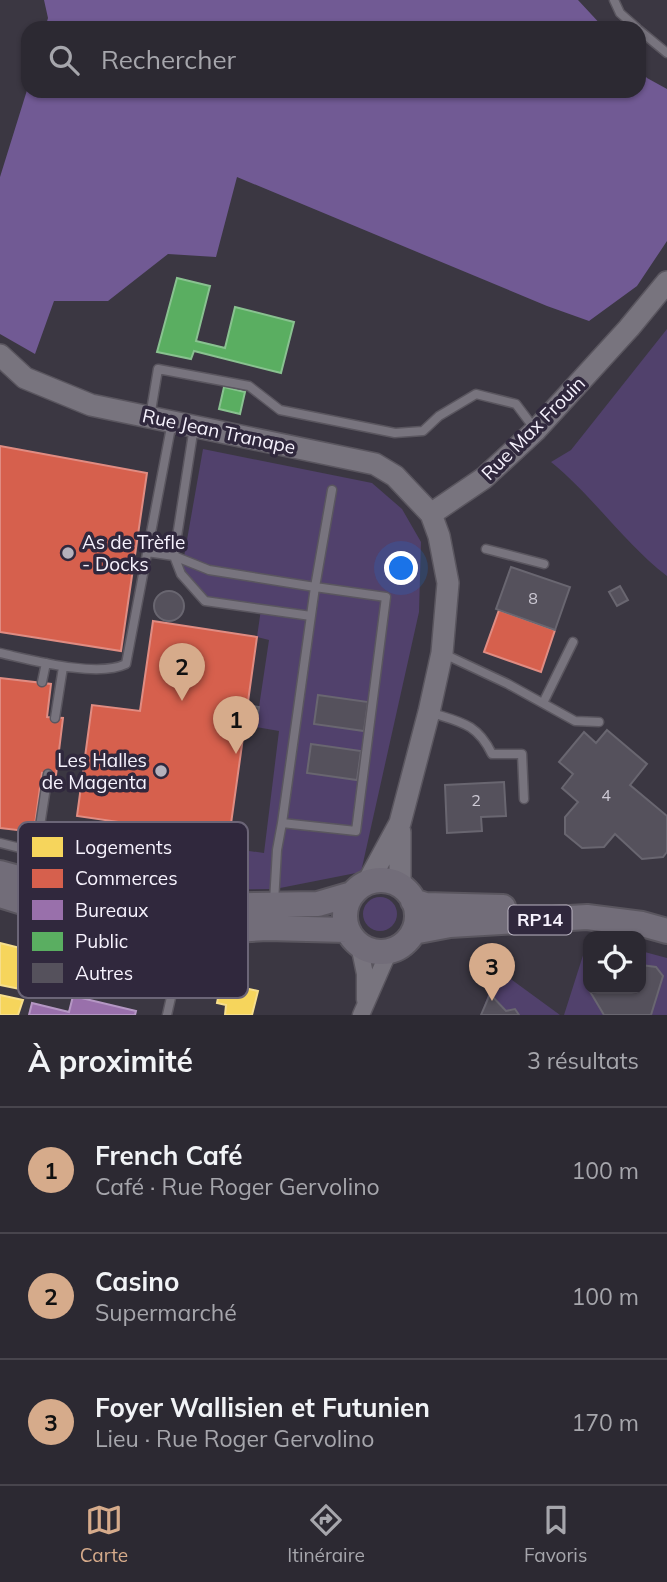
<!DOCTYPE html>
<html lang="fr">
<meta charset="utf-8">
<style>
body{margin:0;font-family:Mulish,sans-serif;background:#34313a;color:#f1f3f6}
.controls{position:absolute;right:21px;bottom:21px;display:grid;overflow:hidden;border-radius:14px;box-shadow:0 2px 5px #0004}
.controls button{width:63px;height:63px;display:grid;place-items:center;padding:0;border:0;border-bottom:2px solid #48454d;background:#2c2932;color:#f1f3f6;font:35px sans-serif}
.you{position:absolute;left:402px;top:569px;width:24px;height:24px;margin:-18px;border:5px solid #fff;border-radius:50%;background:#1a73e8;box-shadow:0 0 0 10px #1a73e833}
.badge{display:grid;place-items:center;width:46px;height:46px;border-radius:50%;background:#d6ab8b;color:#111;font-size:23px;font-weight:700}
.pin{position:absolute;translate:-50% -58px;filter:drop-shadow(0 2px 4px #0008)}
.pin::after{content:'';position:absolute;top:37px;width:24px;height:21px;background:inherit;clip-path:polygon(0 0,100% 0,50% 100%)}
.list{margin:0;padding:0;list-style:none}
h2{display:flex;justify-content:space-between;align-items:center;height:91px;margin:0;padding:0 28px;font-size:30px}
h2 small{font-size:23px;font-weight:400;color:#a6a6ac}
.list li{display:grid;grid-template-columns:46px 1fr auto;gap:21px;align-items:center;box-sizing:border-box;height:126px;padding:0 28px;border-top:2px solid #48454d}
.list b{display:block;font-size:26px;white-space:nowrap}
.list p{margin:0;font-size:23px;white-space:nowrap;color:#a6a6ac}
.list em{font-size:23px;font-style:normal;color:#a6a6ac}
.icon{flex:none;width:38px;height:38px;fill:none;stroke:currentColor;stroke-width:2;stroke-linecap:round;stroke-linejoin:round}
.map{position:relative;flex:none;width:667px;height:1015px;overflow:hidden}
.search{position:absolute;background:#2c2932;box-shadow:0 2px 5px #0004;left:21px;right:21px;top:21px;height:77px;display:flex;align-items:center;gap:18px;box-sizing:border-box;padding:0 24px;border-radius:21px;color:#a6a6ac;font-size:26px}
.sheet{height:469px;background:#2c2932}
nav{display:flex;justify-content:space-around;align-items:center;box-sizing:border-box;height:98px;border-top:2px solid #48454d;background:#2c2932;font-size:19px;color:#a6a6ac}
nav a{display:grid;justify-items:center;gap:4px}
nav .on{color:#d6ab8b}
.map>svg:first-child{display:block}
.green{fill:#51416c}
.forest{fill:#715a94}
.homes{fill:#f6d55c;stroke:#f6de8c;stroke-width:2}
.shops{fill:#d6604d;stroke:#e08c82;stroke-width:2}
.offices{fill:#9970ab;stroke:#b597c4;stroke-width:2}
.public{fill:#5aae61;stroke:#89c290;stroke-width:2}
.building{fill:#55515c;stroke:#696670;stroke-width:2}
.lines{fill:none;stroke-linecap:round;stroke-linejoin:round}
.lane-casing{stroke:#5a565f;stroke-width:11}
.street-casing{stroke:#5a565f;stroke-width:19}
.secondary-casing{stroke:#5a565f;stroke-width:24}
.primary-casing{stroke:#5a565f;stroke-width:28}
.lane{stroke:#78747e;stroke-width:8}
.street{stroke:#78747e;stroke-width:16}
.secondary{stroke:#78747e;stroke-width:21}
.primary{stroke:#726d79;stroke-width:24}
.poi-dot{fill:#b5b1bc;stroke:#30283d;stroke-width:2.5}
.labels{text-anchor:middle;stroke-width:7;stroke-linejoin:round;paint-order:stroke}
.number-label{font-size:16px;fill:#cecad5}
.shield{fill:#30283d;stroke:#bbb5c3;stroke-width:2}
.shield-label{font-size:18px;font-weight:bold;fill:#f6f2fd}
.street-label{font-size:19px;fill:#f6f2fd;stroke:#30283d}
.poi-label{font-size:19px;fill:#f6f2fd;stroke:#30283d;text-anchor:start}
.key{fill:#30283d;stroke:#6b6577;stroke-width:2}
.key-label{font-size:19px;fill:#f6f2fd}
</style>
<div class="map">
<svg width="667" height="1015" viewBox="0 0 667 1015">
<rect width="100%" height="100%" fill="#3b3742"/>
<path class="green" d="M667,329V576C624,543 594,497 551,462L571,450Z
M203,449L372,483L402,509L421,542L419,612L361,872L275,889L181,890L116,885L47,871L52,846L61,847L63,825L264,853L279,731L256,727L269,640L257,637L261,609L205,601L181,574Z
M363 914a17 17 0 1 1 34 0a17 17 0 1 1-34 0Z
M586,946H588V989H641V951L667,958V1015H564Z
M497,969L560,1015H481Z"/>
<path class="forest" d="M44,0H578L604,28H45L48,18Z
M639,69L647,78L667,89V241L637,286L589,321L547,306L237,177L216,257L168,254L108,301H54L35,354L0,334V177L28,87V91H639Z"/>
<path class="homes" d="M0,943L40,953L30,991L0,985Z
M221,983L258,991L252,1015H225L226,1005L217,1003Z
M0,995L23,1000L18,1015H0Z"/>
<path class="shops" d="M0,446L147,473L121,651L0,632Z
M499,610L555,630L541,672L484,652Z
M153,621L257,637L229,838L77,816L92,705L140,711Z
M0,678L51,684L47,717L63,718L56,775L42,773L34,832L0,828Z"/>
<path class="offices" d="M73,996L136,1011L135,1015H29L32,1003L69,1012Z"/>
<path class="public" d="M177,278L210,286L196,341L225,348L235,307L294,322L281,373L194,351L191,359L157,352Z
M224,387L245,392L240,414L219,409Z"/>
<path class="building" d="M511,567L570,587L555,630L496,609Z
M620,586L628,600L617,606L609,592Z
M154 606a15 15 0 1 1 30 0a15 15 0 1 1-30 0Z
M318,695L368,702L364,731L314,724Z
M247,705L259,707L256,727L244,726Z
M607,730L647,764L630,785L667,816V852L663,857L642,859L615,834L604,847L582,848L565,834V817L578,802L562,788L573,774L559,762L584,732L596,743Z
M311,744L361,751L357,780L307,773Z
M504,782L506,816L481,817L482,831L447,833L445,785Z
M641,965L656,967L663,976L651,1015H604L585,983L588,982V989H641Z
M490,994L506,1011L515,1009L519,1015H481Z"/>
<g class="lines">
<defs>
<path id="lane" d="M614,0L620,13L637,28
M639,30L667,53
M150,417L158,369L249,386L280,410L395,433L423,431L439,416L476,394L516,404L534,428
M193,433L174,556L209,570L315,587L282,823
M486,549L544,564
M147,552L174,556L181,574L205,601L311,616
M0,653C32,660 97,678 126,664L172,422
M444,654L508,684L575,721L599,722
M42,682L46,663
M543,703L573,642
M429,712C460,722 477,723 492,754H522L524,799
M55,718L63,667
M0,843L36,852
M27,877L36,852L48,774
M274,902L277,850L282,823L356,831L386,597L315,587L332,490
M58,965L174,982
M167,1015L185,936"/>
<path id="street" d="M359,945L365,974V1000
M361,1015L389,951"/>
<path id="secondary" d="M0,355L25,378L91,405L375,464L395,476L431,514L439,536L448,583L442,653L429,712L400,823L368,882
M431,514L484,478L536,430L629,328L667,282
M400,832V886"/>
<path id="primary" d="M0,873L93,898L183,906L318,904L352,894
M345 916a36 36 0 1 1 72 0a36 36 0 1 1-72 0Z
M0,895L48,910L111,924L186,933L267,928L347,930
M413,901L425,905L503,907
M413,932L450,925L587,917L642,924L667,931"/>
</defs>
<use href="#lane" class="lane-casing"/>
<use href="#street" class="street-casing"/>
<use href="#secondary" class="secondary-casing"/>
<use href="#primary" class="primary-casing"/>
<use href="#lane" class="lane"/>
<use href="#street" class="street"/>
<use href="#secondary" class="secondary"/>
<use href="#primary" class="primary"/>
</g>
<g class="poi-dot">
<circle cx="68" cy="553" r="7"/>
<circle cx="161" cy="771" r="7"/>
</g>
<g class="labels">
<g class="number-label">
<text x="533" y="604">8</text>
<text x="606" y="801">4</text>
<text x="476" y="806">2</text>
</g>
<rect class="shield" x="508.5" y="905.5" width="63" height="29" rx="5"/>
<g class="shield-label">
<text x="540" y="926">RP14</text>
</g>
<g class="street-label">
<text transform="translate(533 428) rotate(-45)" y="7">Rue Max Frouin</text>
<text transform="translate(219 431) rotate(12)" y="7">Rue Jean Tranape</text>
</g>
<g class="poi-label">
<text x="82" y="549">As de Trèfle<tspan x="82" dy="22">- Docks</tspan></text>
<text x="147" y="767" text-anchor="end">Les Halles<tspan x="147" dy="22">de Magenta</tspan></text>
</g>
</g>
<rect x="18" y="822" width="230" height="176" rx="10" class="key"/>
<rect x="32" y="837" width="31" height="20" fill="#f6d55c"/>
<rect x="32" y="869" width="31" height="19" fill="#d6604d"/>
<rect x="32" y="900" width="31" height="20" fill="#9970ab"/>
<rect x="32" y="932" width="31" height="19" fill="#5aae61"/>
<rect x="32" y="963" width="31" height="20" fill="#55515c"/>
<g class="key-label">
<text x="75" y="854">Logements</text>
<text x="75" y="885">Commerces</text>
<text x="75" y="917">Bureaux</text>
<text x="75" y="948">Public</text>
<text x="75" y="980">Autres</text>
</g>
</svg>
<div class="controls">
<button><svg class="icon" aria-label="locate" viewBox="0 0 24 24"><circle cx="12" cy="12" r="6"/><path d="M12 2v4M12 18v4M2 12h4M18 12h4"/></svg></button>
</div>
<div class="you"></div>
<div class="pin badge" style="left:236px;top:754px">1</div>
<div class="pin badge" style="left:182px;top:701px">2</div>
<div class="pin badge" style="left:492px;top:1001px">3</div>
<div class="search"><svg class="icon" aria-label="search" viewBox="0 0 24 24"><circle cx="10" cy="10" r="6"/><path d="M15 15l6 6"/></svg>Rechercher</div>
</div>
<section class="sheet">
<h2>À proximité<small>3 résultats</small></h2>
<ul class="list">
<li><span class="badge">1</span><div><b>French Café</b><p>Café · Rue Roger Gervolino</p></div><em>100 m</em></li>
<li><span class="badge">2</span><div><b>Casino</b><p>Supermarché</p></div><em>100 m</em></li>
<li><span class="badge">3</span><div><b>Foyer Wallisien et Futunien</b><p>Lieu · Rue Roger Gervolino</p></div><em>170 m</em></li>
</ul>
</section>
<nav>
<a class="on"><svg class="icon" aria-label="map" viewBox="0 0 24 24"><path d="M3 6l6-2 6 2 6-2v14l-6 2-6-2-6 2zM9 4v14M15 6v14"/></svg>Carte</a>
<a><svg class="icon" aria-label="directions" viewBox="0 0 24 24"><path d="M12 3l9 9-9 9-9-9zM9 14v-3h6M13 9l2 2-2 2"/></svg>Itinéraire</a>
<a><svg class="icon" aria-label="saved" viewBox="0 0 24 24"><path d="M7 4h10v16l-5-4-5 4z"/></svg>Favoris</a>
</nav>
